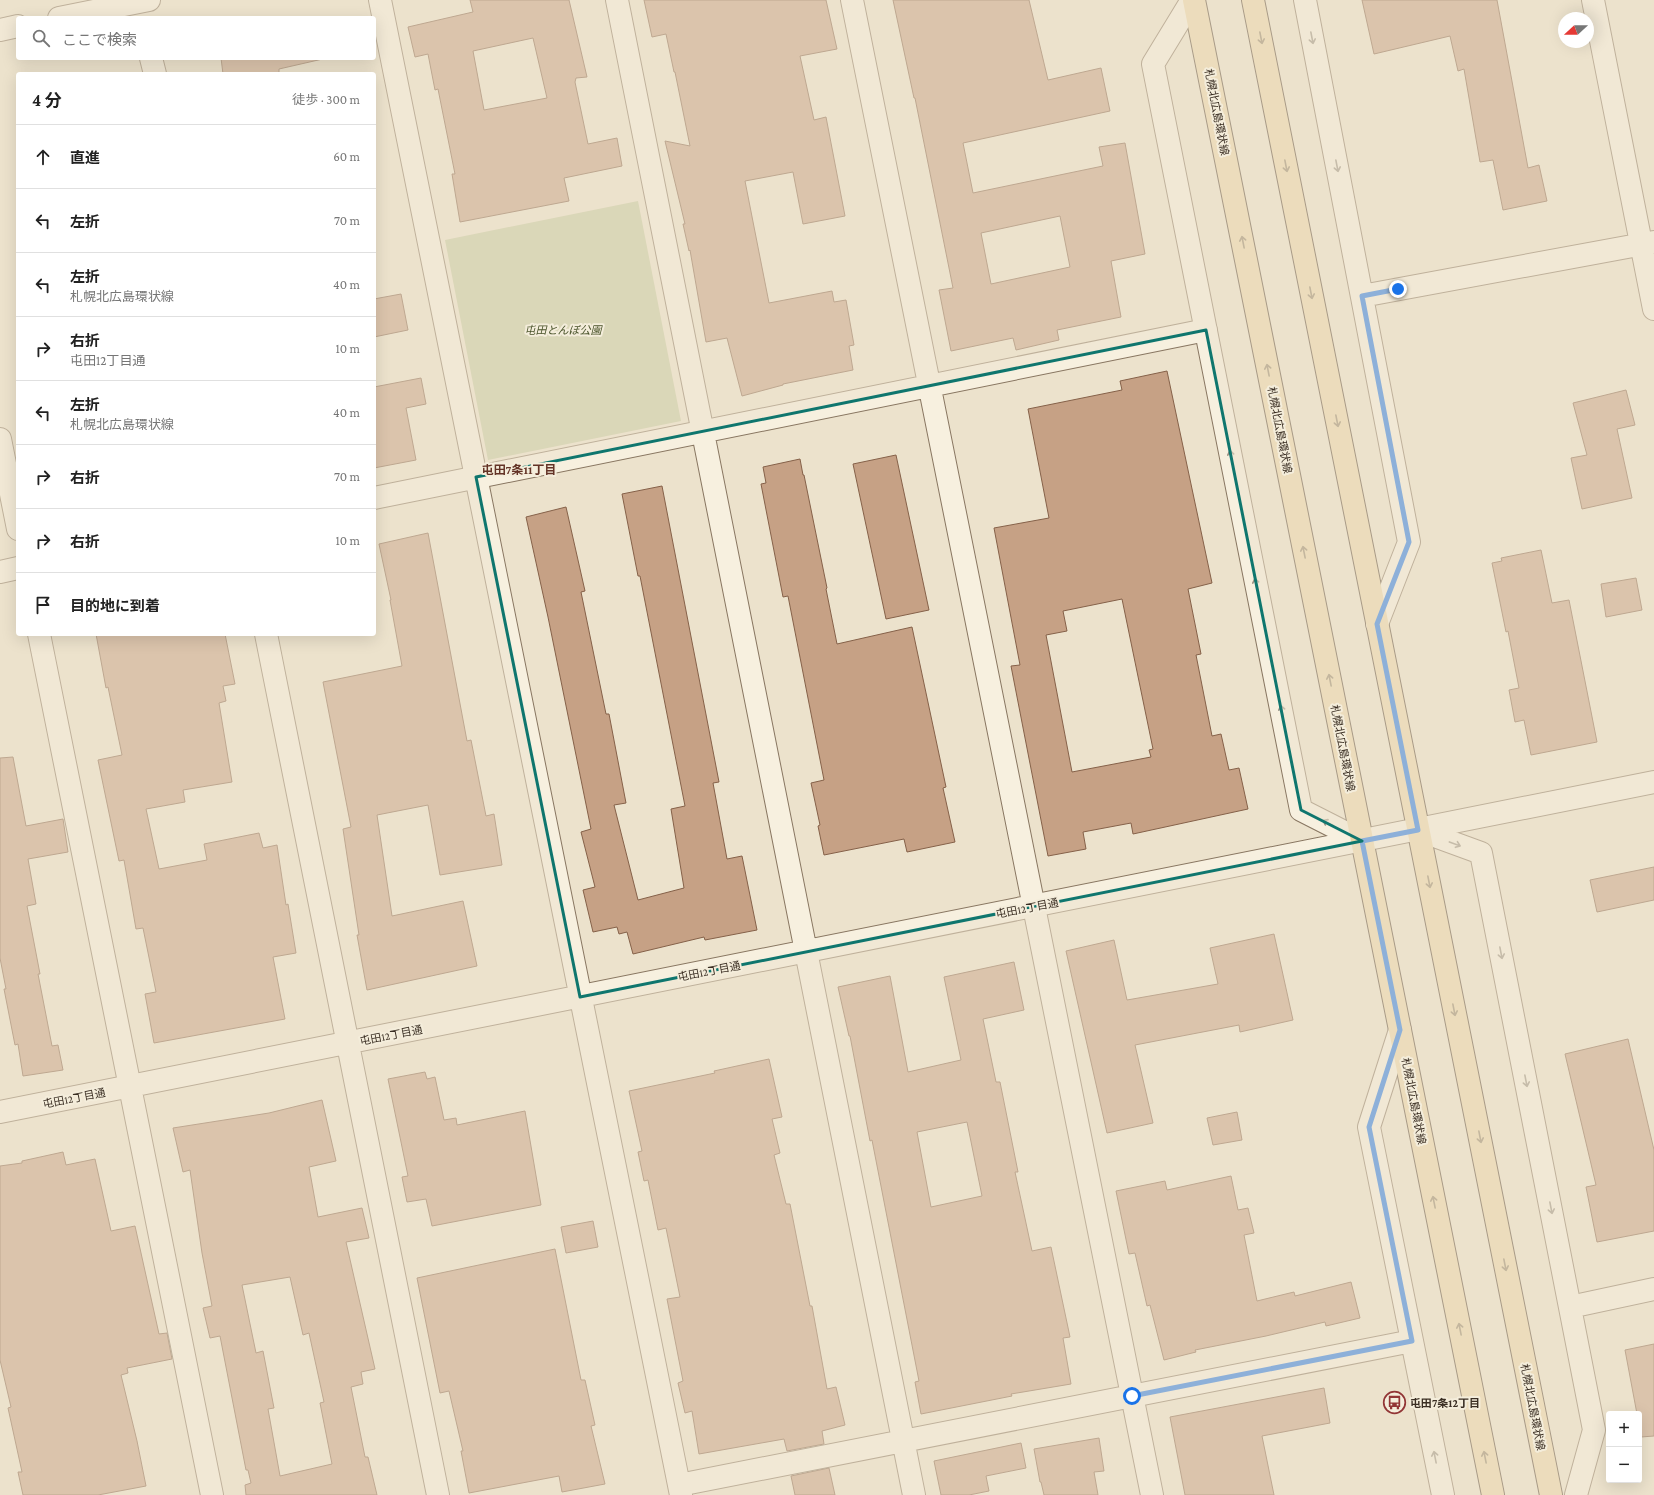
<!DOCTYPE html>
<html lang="ja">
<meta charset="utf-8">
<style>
body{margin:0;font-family:"Crimson Pro","Noto Sans JP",serif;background:#f2f2f2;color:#222}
.controls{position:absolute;right:12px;bottom:12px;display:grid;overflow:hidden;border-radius:4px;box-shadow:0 4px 16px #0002}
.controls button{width:36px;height:36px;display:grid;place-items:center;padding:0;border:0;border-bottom:1px solid #e0e0e0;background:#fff;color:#222;font:20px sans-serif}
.compass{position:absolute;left:1558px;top:12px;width:36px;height:36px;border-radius:50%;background:#fff;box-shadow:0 4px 16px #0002;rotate:249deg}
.stop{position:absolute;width:12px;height:12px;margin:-9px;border:3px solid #1a73e8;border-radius:50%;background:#fff}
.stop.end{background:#1a73e8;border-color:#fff;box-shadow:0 1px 4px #0008}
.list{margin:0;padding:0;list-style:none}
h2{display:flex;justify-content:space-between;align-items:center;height:52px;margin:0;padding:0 16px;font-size:17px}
h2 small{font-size:13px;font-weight:400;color:#767676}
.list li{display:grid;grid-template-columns:26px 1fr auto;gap:12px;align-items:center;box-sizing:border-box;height:64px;padding:0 16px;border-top:1px solid #e0e0e0}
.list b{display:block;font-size:15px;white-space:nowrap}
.list p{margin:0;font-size:13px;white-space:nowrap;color:#767676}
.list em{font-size:13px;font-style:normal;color:#767676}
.icon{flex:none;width:22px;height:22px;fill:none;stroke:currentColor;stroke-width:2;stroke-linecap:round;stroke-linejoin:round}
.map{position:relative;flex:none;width:1654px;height:1495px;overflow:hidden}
.search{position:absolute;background:#fff;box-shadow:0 4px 16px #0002;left:16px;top:16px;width:360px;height:44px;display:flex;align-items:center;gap:10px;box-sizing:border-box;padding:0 14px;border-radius:4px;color:#767676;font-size:15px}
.panel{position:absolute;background:#fff;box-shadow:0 4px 16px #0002;left:16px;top:72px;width:360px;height:564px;border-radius:4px}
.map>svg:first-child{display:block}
.green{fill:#c4c9a0}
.building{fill:#c6a185;stroke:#856149;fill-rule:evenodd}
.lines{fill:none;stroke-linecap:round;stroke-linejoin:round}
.minor-casing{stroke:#887661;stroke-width:24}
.major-casing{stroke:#564434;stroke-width:24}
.minor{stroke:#f7f0df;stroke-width:22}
.major{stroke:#ead6a8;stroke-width:22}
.oneway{stroke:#928266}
.oneway2{stroke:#988f81}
.route{stroke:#1a73e8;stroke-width:5}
.marked{fill:none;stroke:#0f766e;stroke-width:3;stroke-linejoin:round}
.labels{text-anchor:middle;stroke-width:4;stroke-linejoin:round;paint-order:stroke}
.street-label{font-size:11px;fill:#3a2e23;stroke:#f4eddb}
.park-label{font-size:11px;font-style:italic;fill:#4a542b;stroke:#f4eddb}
.poi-label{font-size:11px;font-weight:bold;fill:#3a2e23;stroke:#f4eddb;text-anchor:start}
.neighbourhood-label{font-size:12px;font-weight:bold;fill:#633326;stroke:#f4eddb}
</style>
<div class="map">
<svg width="1654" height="1495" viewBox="0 0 1654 1495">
<rect width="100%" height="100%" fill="#ece2cc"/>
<path class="green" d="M638,201L681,421L488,460L445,240Z"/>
<path class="building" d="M470,0H569L587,77L576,78L575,82L588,144L617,138L622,166L564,178L569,201L460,222L452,174H455L438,89L435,90L428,54L415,57L408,27L473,12ZM533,38L547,98L484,110L473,51Z
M644,0H826L837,49L800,56L814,120L826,117L845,216L803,224L793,172L745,181L769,303L832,291L834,302L846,300L854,345L849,346L853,370L783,384V385L742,396L727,338L706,342L690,250L689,251L683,224H685L665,141L690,146L675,72H674L666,34L652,37Z
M893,0H1029L1048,80L1101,68L1110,111L963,143L973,193L1103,166L1099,147L1125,143L1145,254L1111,261L1121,317L1057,330L1059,340L1016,350L1013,338L951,351L939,290L953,288L915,98H914ZM1060,216L1070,267L991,284L981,233Z
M1362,0H1497L1528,168L1539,165L1547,201L1503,210L1493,160L1480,162L1464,69L1458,71L1450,36L1374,54Z
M221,58H327L279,69V74H223Z
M401,294L408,330L374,337V299Z
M1167,371L1212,583L1188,589L1201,654L1196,655L1212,736L1221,734L1229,770L1239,768L1248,809L1133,834L1131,823L1083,832L1086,849L1048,856L1011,666L1020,665L994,528L1049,518L1028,409L1122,390L1120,381ZM1122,599L1153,749L1149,750L1151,757L1072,772L1046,635L1067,631L1063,611Z
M421,378L426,404L406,408L416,460L374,468V387Z
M1626,390L1635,425L1617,429L1632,498L1582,509L1571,458L1587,455L1573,403Z
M896,455L929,610L886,619L853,464Z
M800,459L803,475H804L827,588L826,589L837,644L912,627L946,787L943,788L955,842L907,852L904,839L824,855L818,826L820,825L811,783L824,780L788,596L783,597L761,484L766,483L763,467Z
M662,486L719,782L713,783L727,859L742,856L757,930L705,940L704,937L633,954L627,932L619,934L617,927L593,932L583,890L595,887L581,832L591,829L548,617L526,517L566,507L585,591L581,592L606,714H609L626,803L614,805L638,900L684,888L671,809L685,806L640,576H638L622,494Z
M428,533L467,741L471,740L486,816L494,814L502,865L440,875L428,805L377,815L392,916L463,901L477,966L367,990L357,935H359L343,829L351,827L323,682L402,666L390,600H391L379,544Z
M1541,550L1552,603L1569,600L1597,742L1531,755L1524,720L1515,722L1509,690L1519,688L1508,631L1506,632L1492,563L1502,561L1501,558Z
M1636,578L1642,610L1606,617L1601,584Z
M96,634H225L235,684L223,686L226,701L219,703L232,782L183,790L185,802L146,809L159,869L207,860L204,844L259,833L263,848L277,845L286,905L288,904L296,953L273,957L285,1019L154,1043L145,994L156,992L143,928L136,929L124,860L119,861L98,760L122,755L108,687L106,688Z
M13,757L26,826L63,819L68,852L28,859L36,904L27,906L40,974H38L52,1046L58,1045L63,1070L23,1076L18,1044L15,1045L4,989H6L0,958V758Z
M1654,867V900L1597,912L1590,880Z
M1274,934L1293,1020L1240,1032L1239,1025L1135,1045L1153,1123L1107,1133L1066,951L1114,940L1127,1000L1218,984L1210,948Z
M1014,962L1024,1010L983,1019L996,1082H1000L1018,1172H1015L1032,1251L1051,1247L1070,1337L1063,1338L1071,1384L1011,1394L1012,1396L921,1414L915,1382L919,1381L872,1140L870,1141L850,1036H849L838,987L890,976L908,1072L961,1060L944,977ZM967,1122L982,1196L931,1207L917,1132Z
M1628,1039L1654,1150V1231L1597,1242L1586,1187L1596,1185L1565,1054Z
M769,1059L782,1117L772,1119L780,1153L774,1155L786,1204H790L810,1306H812L827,1389L836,1387L845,1425L822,1431L824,1444L787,1451L784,1439L699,1454L692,1411L685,1413L678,1383L683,1381L667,1299L680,1297L666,1228L658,1230L648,1180L644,1181L638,1152L642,1151L629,1091L715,1073L714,1071Z
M425,1072L427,1079L435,1077L444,1120L456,1118L457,1125L525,1111L541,1205L432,1226L426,1199L407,1202L402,1177L408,1176L388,1079Z
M322,1100L336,1161L309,1167L318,1217L362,1208L369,1238L346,1242L375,1369L361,1372L363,1384L351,1387L365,1457H368L377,1495H246L245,1485L251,1483L248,1470H246L220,1336L210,1338L203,1308L212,1306L202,1253L190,1170L183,1172L173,1128L269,1113ZM290,1277L303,1335L309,1333L324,1402L320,1403L332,1464L280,1476L268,1409L274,1408L263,1351L256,1353L242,1285Z
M1237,1112L1242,1140L1213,1145L1207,1118Z
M63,1152L66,1165L95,1159L111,1231L135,1226L159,1334L167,1333L172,1359L127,1368L128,1373L121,1375L137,1441L146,1486L98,1495H23L18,1472H22L8,1408L11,1407L0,1360V1166L22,1163V1161Z
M1231,1176L1238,1210L1248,1208L1254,1233L1244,1235L1257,1301L1294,1292L1295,1296L1351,1282L1360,1318L1326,1326L1325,1322L1266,1336L1195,1350L1196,1352L1164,1360L1150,1305L1147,1306L1135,1253L1129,1254L1116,1191L1165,1181L1167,1190Z
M593,1221L598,1247L566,1253L561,1227Z
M555,1249L581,1380H585L595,1425L591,1426L605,1484L562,1492L559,1476L469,1493L461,1451H463L449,1391L440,1393L417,1278Z
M1654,1344V1436L1641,1437L1639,1414H1637L1625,1350Z
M1324,1388L1330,1423L1262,1436L1274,1495H1185L1170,1417Z
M1099,1438L1104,1471L1094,1472L1098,1495H1044L1041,1482H1040L1034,1449Z
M1021,1443L1026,1468L986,1476L989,1491L969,1495H941L934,1461Z
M829,1468L835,1495H795L791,1476Z"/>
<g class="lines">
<defs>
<path id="minor" d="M380,0L681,1495
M617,0L914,1495
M852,0L1152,1495
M1192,0L1153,64L1301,810L1362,841
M1305,0L1409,542L1377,624
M1593,0L1654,309
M59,18L149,0
M0,30L18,26
M151,58L155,74
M1362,296L1654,242
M0,439L18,529
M374,498L1206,330
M0,572L18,568
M39,634L212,1495
M266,634L438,1495
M1418,830L1481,853L1594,1430L1576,1495
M1400,1030L1369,1127L1443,1495
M0,1112L1654,782
M1570,1307L1654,1289
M679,1485L1412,1341"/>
<path id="major" d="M1194,0L1493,1495
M1253,0L1551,1495"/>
</defs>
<use href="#minor" class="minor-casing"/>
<use href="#major" class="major-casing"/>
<use href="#minor" class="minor"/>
<use href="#major" class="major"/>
</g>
<defs><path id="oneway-shaft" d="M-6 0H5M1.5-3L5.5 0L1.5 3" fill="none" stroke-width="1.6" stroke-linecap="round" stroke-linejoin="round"/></defs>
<g class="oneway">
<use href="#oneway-shaft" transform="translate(1261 38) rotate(79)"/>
<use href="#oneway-shaft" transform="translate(1286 166) rotate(79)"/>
<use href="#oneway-shaft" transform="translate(1243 242) rotate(-101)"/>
<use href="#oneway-shaft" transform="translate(1311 293) rotate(79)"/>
<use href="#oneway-shaft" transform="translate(1268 370) rotate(-101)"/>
<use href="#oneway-shaft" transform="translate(1337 421) rotate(79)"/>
<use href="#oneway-shaft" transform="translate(1304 552) rotate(-101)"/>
<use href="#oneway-shaft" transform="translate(1330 680) rotate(-101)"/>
<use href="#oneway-shaft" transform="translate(1429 882) rotate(79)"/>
<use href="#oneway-shaft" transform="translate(1454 1010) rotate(79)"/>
<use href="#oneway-shaft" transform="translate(1480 1137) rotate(79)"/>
<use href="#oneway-shaft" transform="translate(1434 1202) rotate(-101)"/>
<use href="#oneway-shaft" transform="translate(1505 1265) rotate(79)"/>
<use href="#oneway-shaft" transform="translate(1460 1329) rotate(-101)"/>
<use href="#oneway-shaft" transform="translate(1485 1457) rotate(-101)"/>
</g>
<g class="oneway2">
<use href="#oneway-shaft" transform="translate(1312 38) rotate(79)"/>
<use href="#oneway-shaft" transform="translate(1337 166) rotate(79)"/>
<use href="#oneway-shaft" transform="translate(1231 456) rotate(-101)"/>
<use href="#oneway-shaft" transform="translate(1256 584) rotate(-101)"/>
<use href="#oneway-shaft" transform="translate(1282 711) rotate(-101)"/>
<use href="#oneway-shaft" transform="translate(1328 823) rotate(-153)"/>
<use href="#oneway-shaft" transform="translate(1455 844) rotate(20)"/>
<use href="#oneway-shaft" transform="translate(1501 953) rotate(79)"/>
<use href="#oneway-shaft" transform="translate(1526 1081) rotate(79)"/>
<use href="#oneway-shaft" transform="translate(1551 1208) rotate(79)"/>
<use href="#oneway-shaft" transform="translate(1435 1457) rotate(-101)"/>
</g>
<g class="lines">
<path class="route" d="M1132,1396L1412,1341L1369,1127L1400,1030L1362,841L1418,830L1377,624L1409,542L1362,296L1398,289"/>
</g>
<path d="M0 0H1654V1495H0ZM1206,330L1301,810L1362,841L580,997L476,477Z" fill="#ece2cc" fill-opacity=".55" fill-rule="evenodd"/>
<path class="marked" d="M1206,330L1301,810L1362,841L580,997L476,477Z"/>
<defs>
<symbol id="bus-ring" viewBox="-11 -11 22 22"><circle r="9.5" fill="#f4eddb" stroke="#923636" stroke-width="1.5"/><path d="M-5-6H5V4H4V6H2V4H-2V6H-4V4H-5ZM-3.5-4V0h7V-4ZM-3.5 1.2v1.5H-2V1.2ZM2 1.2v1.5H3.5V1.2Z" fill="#923636"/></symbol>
</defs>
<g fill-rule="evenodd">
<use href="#bus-ring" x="1382" y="1390" width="25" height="25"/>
</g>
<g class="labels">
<g class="street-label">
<text transform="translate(1217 112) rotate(79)" y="4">札幌北広島環状線</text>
<text transform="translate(1280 430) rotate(79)" y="4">札幌北広島環状線</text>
<text transform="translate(1343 748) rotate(79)" y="4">札幌北広島環状線</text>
<text transform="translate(1027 908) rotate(-11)" y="4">屯田12丁目通</text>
<text transform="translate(709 971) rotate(-11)" y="4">屯田12丁目通</text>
<text transform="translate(391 1035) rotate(-11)" y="4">屯田12丁目通</text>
<text transform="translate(74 1098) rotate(-11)" y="4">屯田12丁目通</text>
<text transform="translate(1414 1101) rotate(79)" y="4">札幌北広島環状線</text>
<text transform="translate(1533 1407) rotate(79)" y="4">札幌北広島環状線</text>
</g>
<g class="park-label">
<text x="563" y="334">屯田とんぼ公園</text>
</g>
<g class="poi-label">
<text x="1410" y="1407">屯田7条12丁目</text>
</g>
<g class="neighbourhood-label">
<text x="519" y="474">屯田7条11丁目</text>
</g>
</g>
</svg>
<div class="controls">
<button>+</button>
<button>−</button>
</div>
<svg class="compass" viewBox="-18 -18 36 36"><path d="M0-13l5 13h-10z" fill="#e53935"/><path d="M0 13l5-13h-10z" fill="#767676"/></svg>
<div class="stop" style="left:1132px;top:1396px"></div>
<div class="stop end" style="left:1398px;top:289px"></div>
<div class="search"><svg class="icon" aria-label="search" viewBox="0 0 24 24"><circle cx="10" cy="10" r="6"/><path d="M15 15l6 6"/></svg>ここで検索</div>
<section class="panel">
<h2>4 分<small>徒歩 · 300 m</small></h2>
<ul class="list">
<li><svg class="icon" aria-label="ahead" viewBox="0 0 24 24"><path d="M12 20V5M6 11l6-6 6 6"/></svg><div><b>直進</b></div><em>60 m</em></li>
<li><svg class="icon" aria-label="left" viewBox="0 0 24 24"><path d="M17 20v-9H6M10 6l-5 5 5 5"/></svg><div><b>左折</b></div><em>70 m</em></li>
<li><svg class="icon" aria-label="left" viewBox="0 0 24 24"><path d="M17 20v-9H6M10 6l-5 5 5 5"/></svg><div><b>左折</b><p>札幌北広島環状線</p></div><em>40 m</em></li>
<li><svg class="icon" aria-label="right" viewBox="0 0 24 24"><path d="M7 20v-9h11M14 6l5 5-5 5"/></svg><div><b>右折</b><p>屯田12丁目通</p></div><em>10 m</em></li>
<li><svg class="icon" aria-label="left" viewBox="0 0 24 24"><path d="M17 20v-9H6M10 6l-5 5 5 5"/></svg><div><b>左折</b><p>札幌北広島環状線</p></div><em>40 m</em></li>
<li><svg class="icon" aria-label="right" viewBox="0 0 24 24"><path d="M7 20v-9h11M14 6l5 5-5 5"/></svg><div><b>右折</b></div><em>70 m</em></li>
<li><svg class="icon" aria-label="right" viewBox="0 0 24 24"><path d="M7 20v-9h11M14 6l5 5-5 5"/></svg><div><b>右折</b></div><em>10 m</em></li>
<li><svg class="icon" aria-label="arrive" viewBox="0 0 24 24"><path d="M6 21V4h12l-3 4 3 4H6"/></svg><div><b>目的地に到着</b></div></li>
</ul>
</section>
</div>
